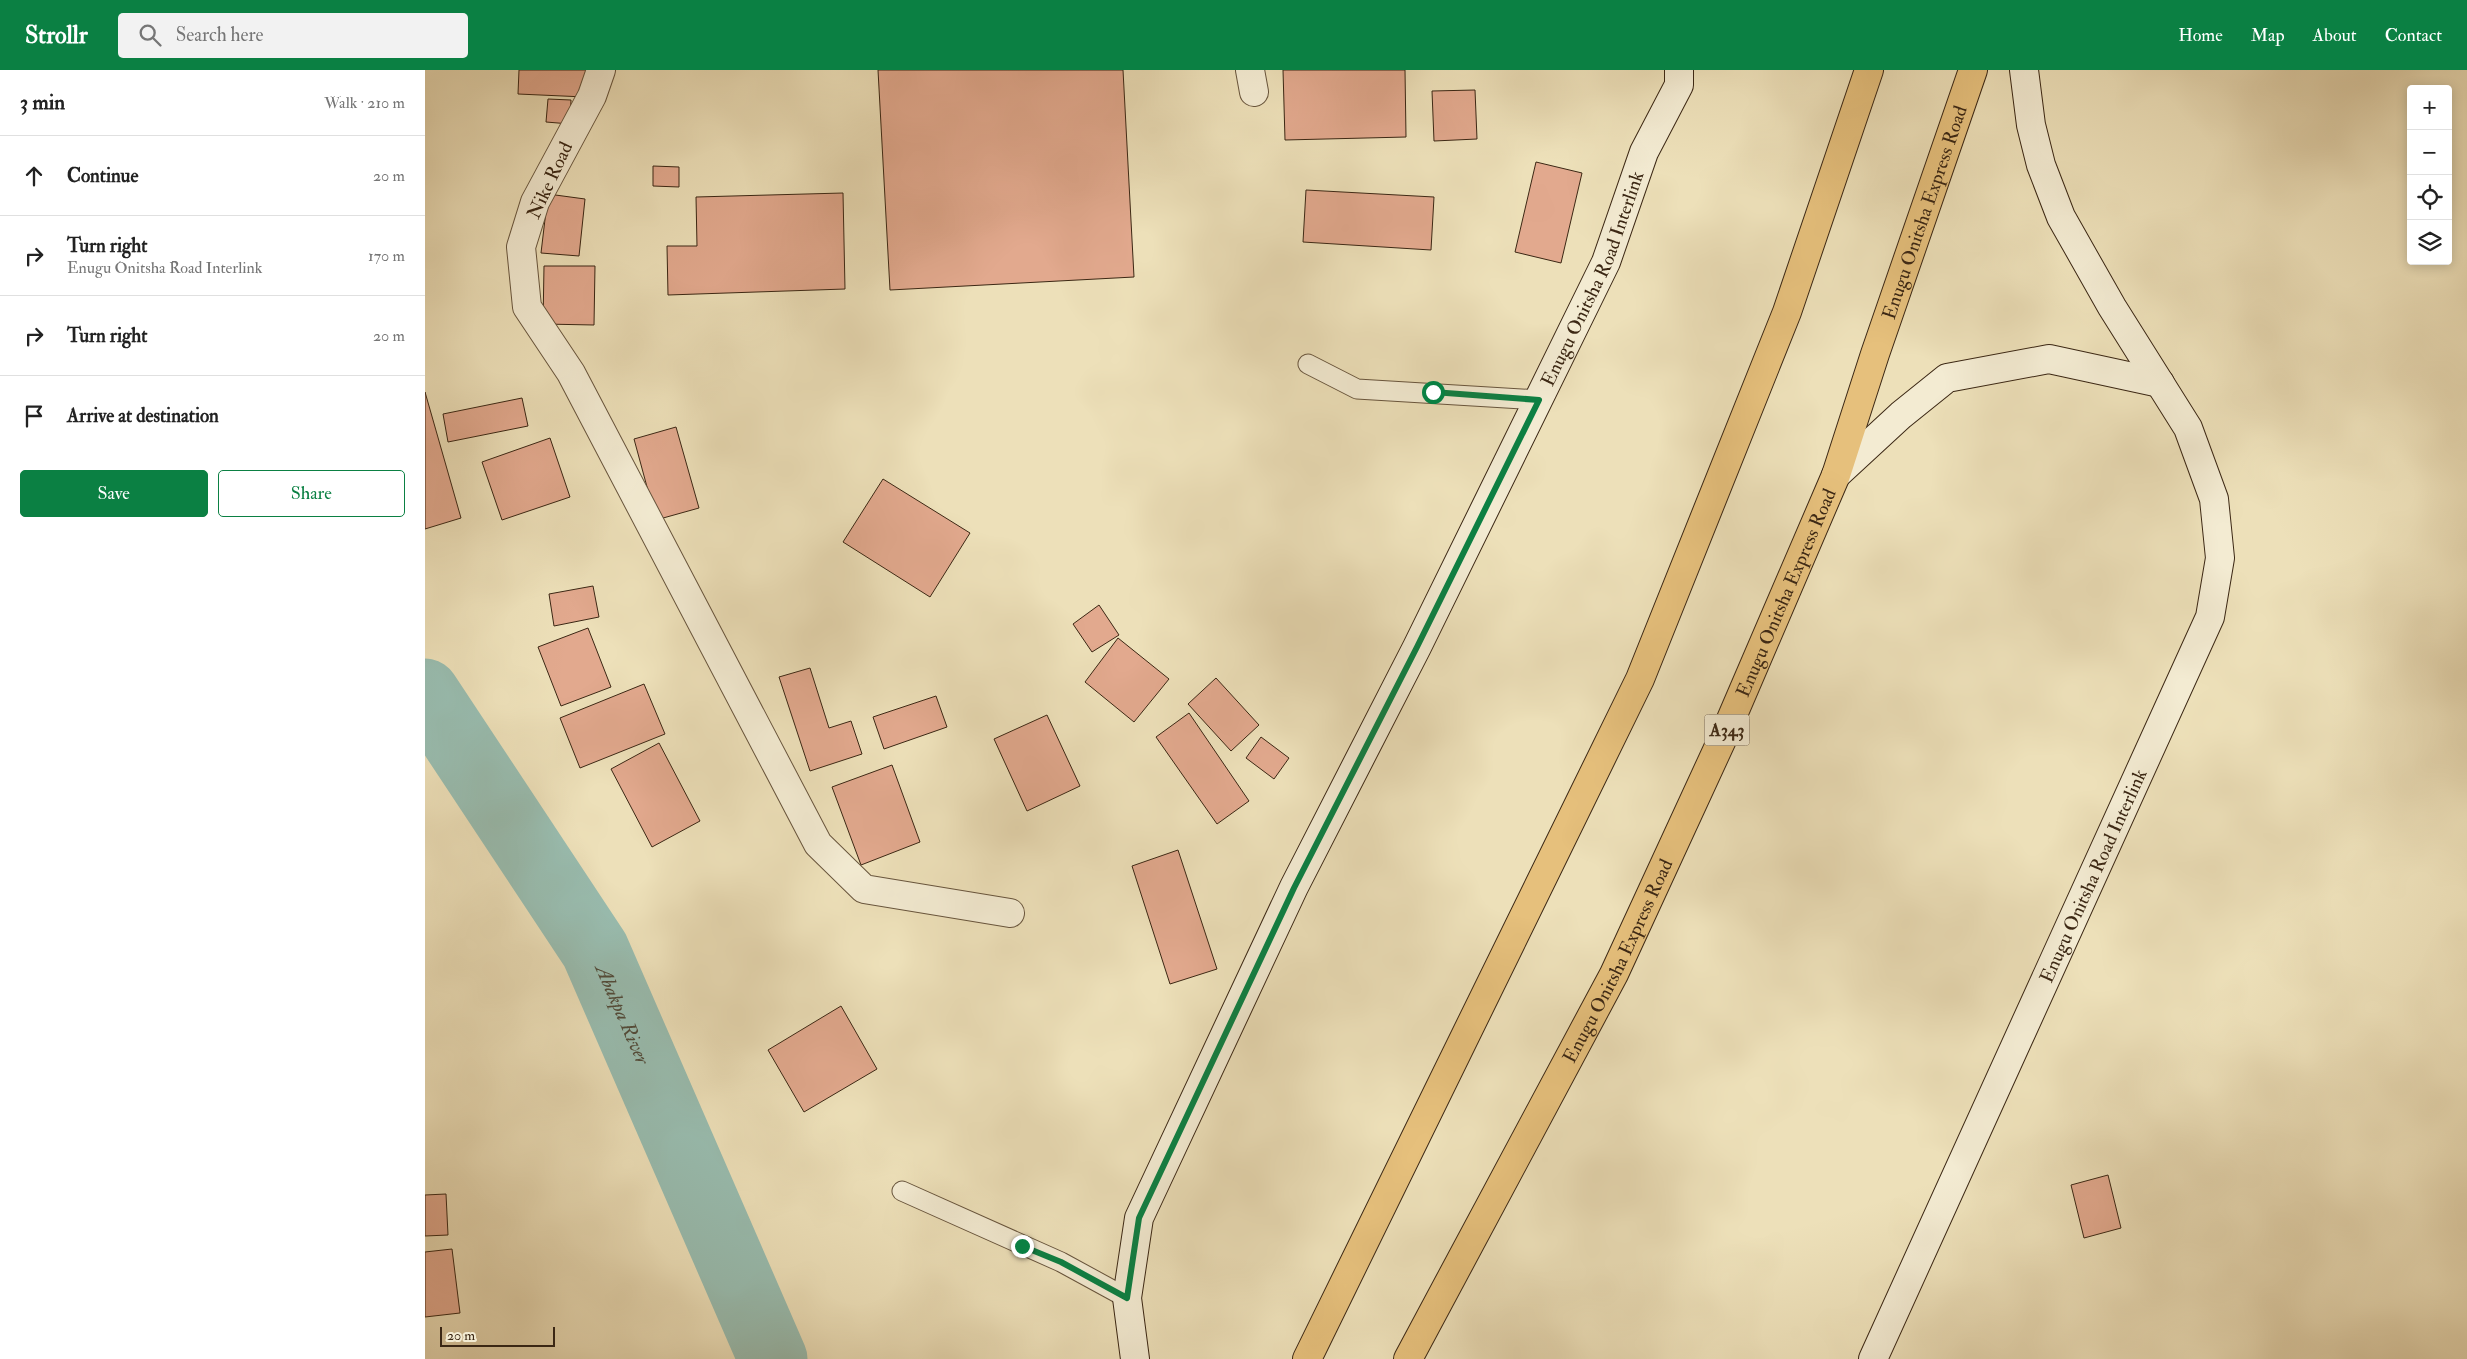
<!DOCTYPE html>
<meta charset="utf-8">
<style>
body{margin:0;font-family:"IM FELL Double Pica",serif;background:#f2f2f2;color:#222}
.controls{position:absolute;right:15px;top:15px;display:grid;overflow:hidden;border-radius:5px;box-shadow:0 2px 12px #0003}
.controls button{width:45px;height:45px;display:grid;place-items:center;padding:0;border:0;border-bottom:1px solid #e0e0e0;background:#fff;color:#222;font:25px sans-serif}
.scale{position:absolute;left:15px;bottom:12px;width:115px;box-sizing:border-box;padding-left:5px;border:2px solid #3b2714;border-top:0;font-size:14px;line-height:18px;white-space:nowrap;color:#3b2714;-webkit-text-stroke:4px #f3ebd2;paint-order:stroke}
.stop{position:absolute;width:15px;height:15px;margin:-11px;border:4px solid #0b8043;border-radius:50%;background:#fff}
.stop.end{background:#0b8043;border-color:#fff;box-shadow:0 1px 5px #0008}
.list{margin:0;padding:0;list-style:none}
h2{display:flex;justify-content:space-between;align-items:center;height:65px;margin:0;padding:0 20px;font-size:21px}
h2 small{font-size:16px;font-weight:400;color:#767676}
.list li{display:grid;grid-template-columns:32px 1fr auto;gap:15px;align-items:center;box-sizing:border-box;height:80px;padding:0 20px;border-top:1px solid #e0e0e0}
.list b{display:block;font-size:19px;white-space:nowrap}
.list p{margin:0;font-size:16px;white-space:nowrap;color:#767676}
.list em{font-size:16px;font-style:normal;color:#767676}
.actions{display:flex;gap:10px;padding:15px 20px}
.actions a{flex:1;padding:11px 0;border:1px solid #0b8043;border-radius:5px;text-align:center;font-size:18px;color:#0b8043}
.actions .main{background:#0b8043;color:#fff}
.icon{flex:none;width:28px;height:28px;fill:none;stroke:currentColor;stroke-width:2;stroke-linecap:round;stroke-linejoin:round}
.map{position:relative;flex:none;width:2042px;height:1289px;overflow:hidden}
header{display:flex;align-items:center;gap:30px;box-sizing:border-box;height:70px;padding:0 25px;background:#0b8043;color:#fff}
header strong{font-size:24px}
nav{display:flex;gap:28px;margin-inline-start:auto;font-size:18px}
.search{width:350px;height:45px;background:#f2f2f2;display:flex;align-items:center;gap:12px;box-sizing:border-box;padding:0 18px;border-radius:5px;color:#767676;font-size:19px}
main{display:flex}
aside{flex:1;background:#fff}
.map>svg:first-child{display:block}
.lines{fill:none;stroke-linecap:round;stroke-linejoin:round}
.river{stroke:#99bdb0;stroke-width:69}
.building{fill:#e2a98e;stroke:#3b2714}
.lane-casing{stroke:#68553d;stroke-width:21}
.street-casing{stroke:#68553d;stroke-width:30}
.secondary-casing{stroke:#3b2714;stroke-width:30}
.highway-casing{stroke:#3b2714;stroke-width:30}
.lane{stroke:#f3ebd2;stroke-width:19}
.street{stroke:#f3ebd2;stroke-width:28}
.secondary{stroke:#f3ebd2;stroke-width:28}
.highway{stroke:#e6c07c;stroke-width:28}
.route{stroke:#0b8043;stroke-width:6}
.labels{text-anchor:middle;stroke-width:4;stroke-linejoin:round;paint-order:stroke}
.shield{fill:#f3ebd2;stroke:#72624d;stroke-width:1}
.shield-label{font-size:18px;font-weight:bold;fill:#3b2714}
.street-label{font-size:19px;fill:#3b2714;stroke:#f3ebd2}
.water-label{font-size:20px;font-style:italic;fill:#524c3b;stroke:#f3ebd2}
</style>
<header>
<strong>Strollr</strong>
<div class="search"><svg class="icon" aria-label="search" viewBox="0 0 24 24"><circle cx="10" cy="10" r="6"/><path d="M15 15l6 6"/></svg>Search here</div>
<nav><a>Home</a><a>Map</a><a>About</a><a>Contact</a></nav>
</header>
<main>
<aside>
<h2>3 min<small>Walk · 210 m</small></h2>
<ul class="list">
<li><svg class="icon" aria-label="ahead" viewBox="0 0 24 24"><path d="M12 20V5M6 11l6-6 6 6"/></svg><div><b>Continue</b></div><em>20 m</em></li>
<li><svg class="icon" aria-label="right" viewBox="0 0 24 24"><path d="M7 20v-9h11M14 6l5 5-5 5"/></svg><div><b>Turn right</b><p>Enugu Onitsha Road Interlink</p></div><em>170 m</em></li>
<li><svg class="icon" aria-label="right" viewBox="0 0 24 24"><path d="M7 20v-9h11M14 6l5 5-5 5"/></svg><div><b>Turn right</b></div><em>20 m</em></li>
<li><svg class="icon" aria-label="arrive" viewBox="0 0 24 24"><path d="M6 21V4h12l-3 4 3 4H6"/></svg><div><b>Arrive at destination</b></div></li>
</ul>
<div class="actions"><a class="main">Save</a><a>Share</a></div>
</aside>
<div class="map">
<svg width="2042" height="1289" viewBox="0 0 2042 1289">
<rect width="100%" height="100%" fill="#ede0b9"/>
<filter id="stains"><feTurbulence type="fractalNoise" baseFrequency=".004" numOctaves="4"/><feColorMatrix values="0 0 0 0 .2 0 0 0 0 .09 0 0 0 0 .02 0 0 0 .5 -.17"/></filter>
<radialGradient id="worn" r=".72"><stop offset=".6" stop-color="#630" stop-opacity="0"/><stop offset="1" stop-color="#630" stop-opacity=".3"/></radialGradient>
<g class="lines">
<path class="river" id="s1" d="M0,623L170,880L348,1289"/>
</g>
<path class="building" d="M94,0H161L160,27L93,24Z
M453,0H698L709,207L465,220Z
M858,0H980L981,67L860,70Z
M1050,20L1052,69L1009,71L1007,21Z
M123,29L146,30L145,54L121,52Z
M1111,92L1157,103L1136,193L1090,182Z
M228,96L254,97V117L228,116Z
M881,120L1009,127L1006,180L878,172Z
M418,123L420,219L243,225L242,176H272L271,127Z
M123,124L160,129L154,186L116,183Z
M119,196H170L169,255L118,254Z
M0,322L36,448L0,459Z
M97,328L103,356L23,372L18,344Z
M251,357L274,438L231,450L209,369Z
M125,368L145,427L77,450L57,392Z
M458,409L545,463L505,527L418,472Z
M168,516L174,547L129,556L124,524Z
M674,535L694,565L667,582L648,554Z
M163,558L186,617L136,636L113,577Z
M693,568L744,609L709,652L660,612Z
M385,598L404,658L426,651L437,684L385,701L354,607Z
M791,608L834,655L806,681L763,634Z
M219,614L240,664L155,698L135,648Z
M511,626L522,657L459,679L448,647Z
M764,643L824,731L792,754L731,667Z
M622,645L655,716L602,741L569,669Z
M836,667L864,688L849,709L821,688Z
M234,673L275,751L227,777L186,699Z
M467,695L495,772L436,795L407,717Z
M753,780L792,899L745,914L707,796Z
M416,936L452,999L379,1042L343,980Z
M1683,1105L1696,1158L1659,1168L1646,1115Z
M21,1124L23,1165L0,1166V1125Z
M27,1179L35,1243L0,1247V1182Z"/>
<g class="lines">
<defs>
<path id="lane" d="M883,294L932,319L1114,330
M477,1121L636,1192L702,1228"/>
<path id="street" d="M176,0L167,26L110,132L96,177L102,237L146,303L393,774L439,819L585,843
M825,0L829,22"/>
<g id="secondary">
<path d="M1411,405L1476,345L1522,308L1624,289L1735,313"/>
<path id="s2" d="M710,1289L702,1228L714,1148L869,817L992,577L1181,192L1219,82L1254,15V0"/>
<path id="s3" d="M1448,1289L1785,547L1795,488L1789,429L1763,358L1687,237L1636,147L1616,95L1606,55L1599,0"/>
</g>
<g id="highway">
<path d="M882,1289L1215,609L1362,242L1444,0"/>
<path id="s4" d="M983,1289L1189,904L1301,661L1411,405L1450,284L1548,0"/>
</g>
</defs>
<use href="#lane" class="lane-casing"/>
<use href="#street" class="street-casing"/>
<use href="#secondary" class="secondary-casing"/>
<use href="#highway" class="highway-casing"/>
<use href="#lane" class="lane"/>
<use href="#street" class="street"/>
<use href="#secondary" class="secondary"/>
<use href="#highway" class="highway"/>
</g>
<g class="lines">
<path class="route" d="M597,1176L636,1192L702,1228L714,1148L869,818L992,577L1114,330L1008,322"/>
</g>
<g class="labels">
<rect class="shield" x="1279.5" y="644.5" width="45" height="31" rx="4"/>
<g class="shield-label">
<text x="1302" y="666">A343</text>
</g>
<g class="street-label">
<text transform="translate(124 110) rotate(-65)" y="7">Nike Road</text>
<text dy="7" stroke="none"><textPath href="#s4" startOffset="1260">Enugu Onitsha Express Road</textPath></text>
<text dy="7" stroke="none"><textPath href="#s2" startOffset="1186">Enugu Onitsha Road Interlink</textPath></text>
<text dy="7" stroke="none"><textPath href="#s4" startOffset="855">Enugu Onitsha Express Road</textPath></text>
<text dy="7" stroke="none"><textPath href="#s3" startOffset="531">Enugu Onitsha Road Interlink</textPath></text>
<text dy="7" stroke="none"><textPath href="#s4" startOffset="450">Enugu Onitsha Express Road</textPath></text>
</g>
<g class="water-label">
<text dy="7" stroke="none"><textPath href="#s1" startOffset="378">Abakpa River</textPath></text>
</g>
</g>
<rect width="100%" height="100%" filter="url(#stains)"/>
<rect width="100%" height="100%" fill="url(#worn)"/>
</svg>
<div class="controls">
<button>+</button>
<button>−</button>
<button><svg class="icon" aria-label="locate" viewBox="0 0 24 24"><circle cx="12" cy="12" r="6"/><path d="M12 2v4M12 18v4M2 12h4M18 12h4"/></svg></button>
<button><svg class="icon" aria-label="layers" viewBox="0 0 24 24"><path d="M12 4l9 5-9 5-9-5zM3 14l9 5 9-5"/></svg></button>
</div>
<div class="scale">20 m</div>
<div class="stop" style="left:1008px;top:322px"></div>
<div class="stop end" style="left:597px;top:1176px"></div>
</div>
</main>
